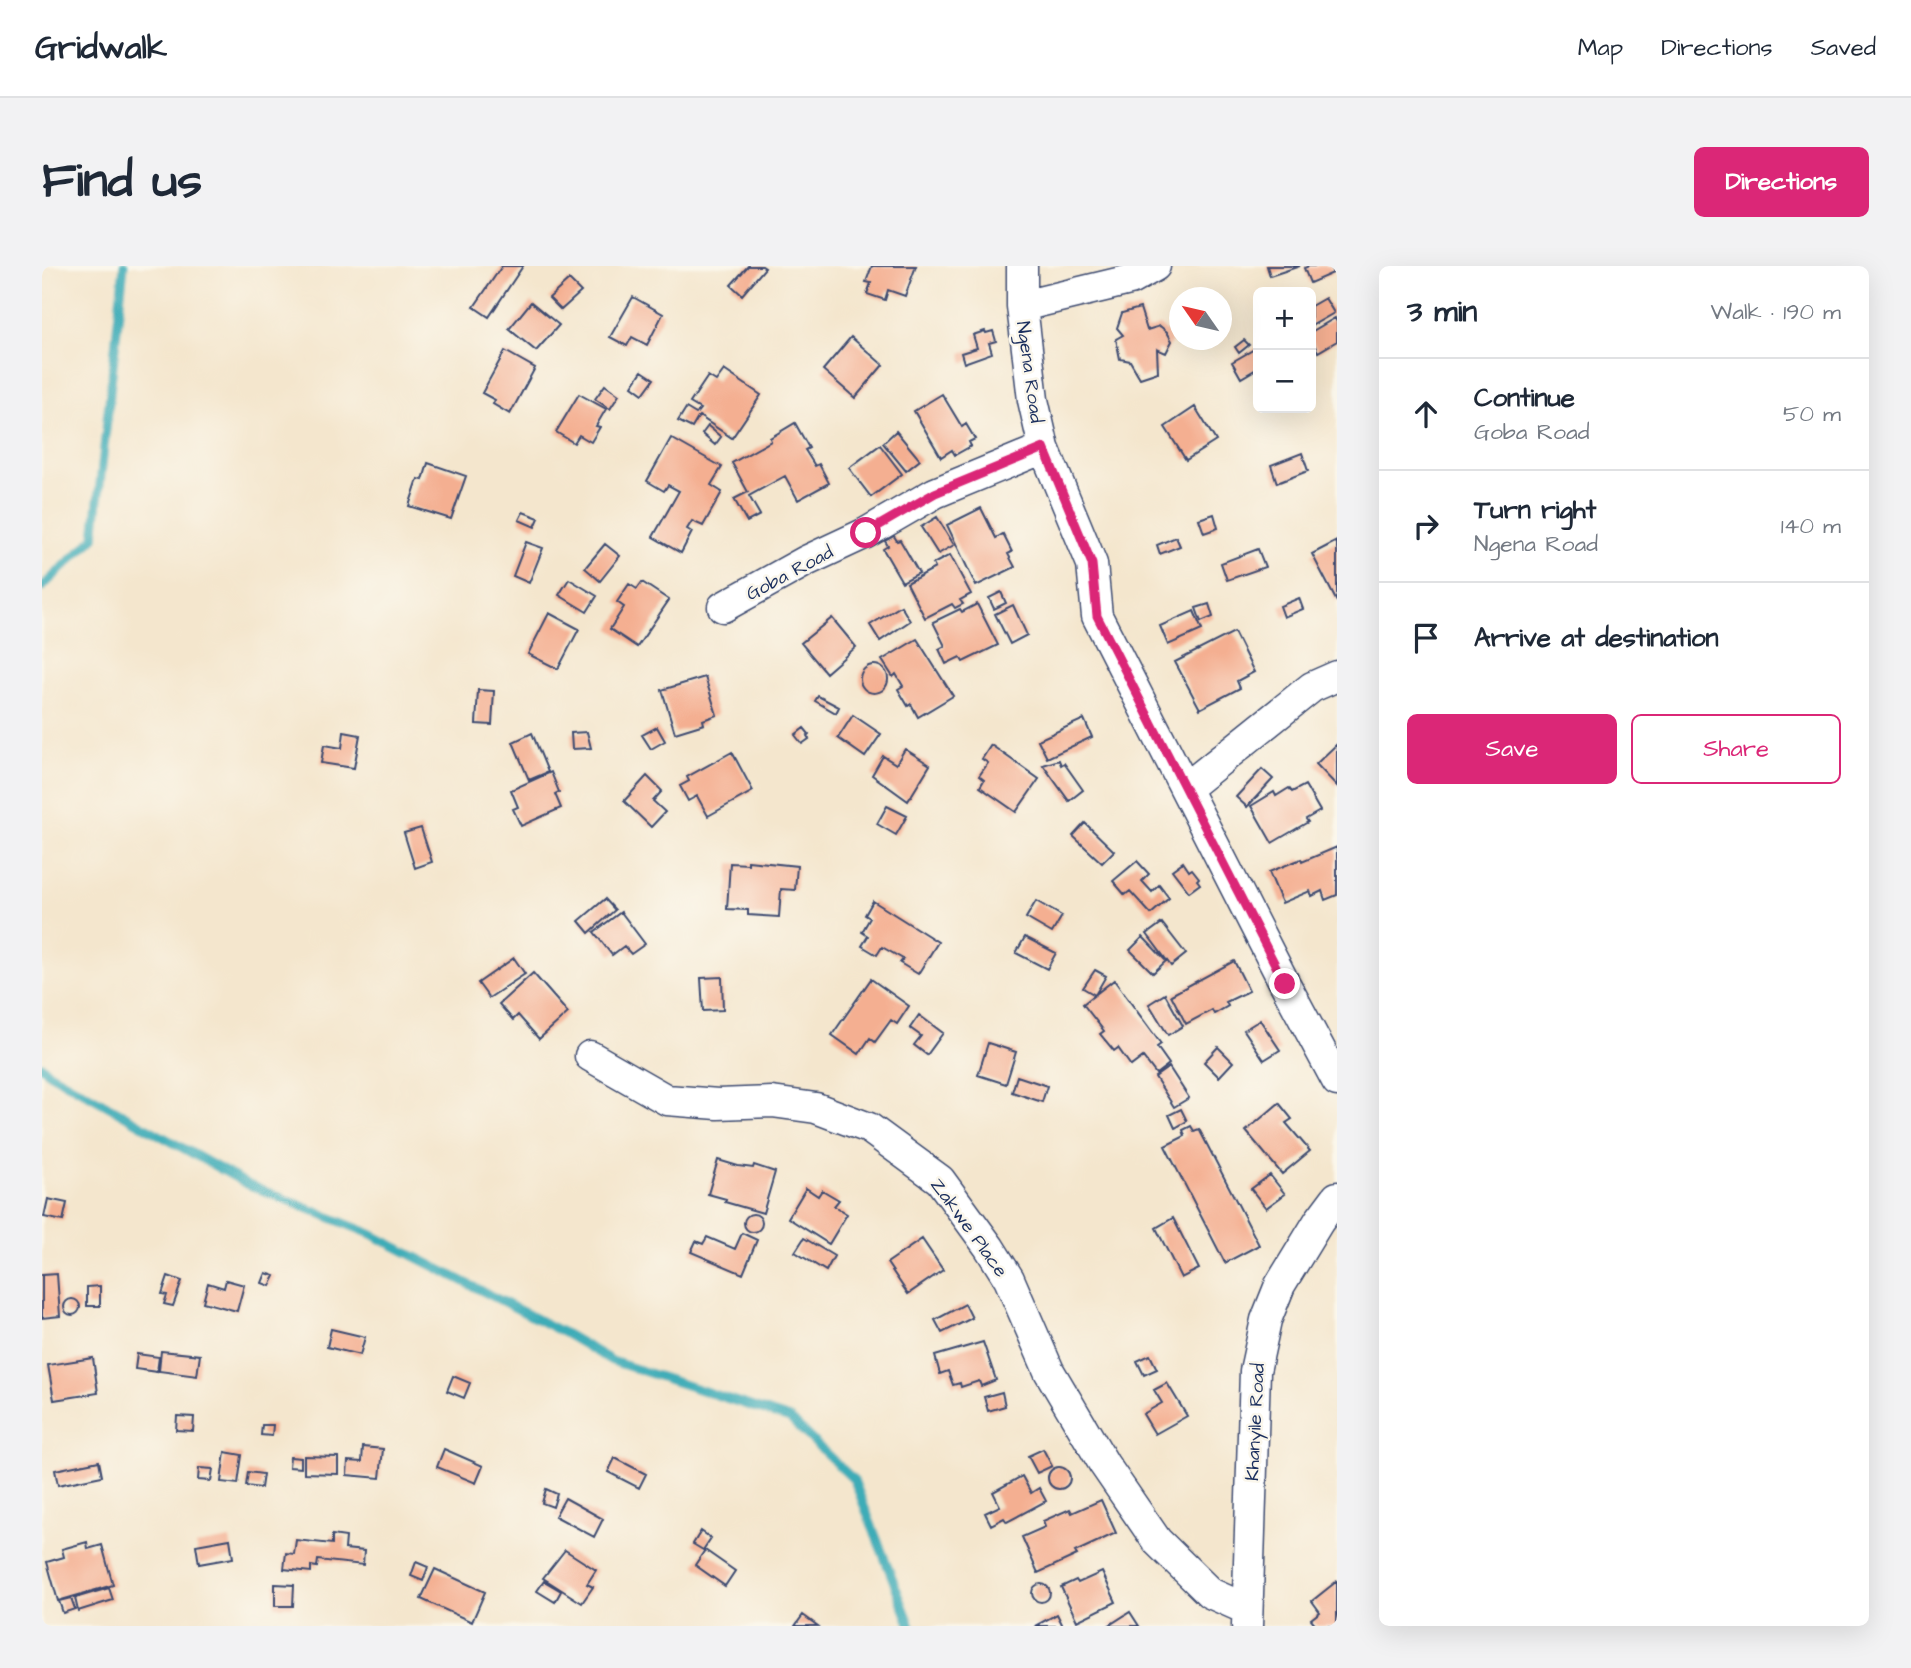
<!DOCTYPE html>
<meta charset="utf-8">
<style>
body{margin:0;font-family:"Architects Daughter",sans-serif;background:#f2f2f3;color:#1f2937}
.controls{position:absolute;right:21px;top:21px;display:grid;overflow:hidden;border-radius:10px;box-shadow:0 7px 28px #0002}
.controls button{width:63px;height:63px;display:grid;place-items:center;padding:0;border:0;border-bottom:2px solid #e0e1e3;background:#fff;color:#1f2937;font:35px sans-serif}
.compass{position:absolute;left:1127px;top:21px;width:63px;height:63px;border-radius:50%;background:#fff;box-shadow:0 7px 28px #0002;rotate:304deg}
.stop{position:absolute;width:21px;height:21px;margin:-16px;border:5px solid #db2777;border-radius:50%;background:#fff}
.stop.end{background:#db2777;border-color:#fff;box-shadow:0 2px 7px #0008}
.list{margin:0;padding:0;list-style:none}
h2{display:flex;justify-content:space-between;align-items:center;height:91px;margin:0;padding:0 28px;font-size:30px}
h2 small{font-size:23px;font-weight:400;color:#747a83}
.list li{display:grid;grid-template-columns:46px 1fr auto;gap:21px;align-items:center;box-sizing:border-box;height:112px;padding:0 28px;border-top:2px solid #e0e1e3}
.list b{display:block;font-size:26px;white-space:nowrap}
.list p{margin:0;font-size:23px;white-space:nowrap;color:#747a83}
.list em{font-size:23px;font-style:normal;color:#747a83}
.actions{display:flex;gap:14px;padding:21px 28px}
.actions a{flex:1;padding:16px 0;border:2px solid #db2777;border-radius:10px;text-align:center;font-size:24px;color:#db2777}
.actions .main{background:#db2777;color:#fff}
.icon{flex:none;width:38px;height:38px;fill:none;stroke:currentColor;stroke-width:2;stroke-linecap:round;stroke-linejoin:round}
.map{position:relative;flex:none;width:1295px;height:1360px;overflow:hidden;border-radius:10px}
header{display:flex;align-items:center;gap:42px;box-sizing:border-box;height:98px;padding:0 35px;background:#fff;border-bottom:2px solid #e0e1e3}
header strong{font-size:33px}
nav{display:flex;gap:38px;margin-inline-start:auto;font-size:24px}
.intro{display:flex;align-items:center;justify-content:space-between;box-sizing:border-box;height:168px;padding:0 42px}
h1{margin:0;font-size:49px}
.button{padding:18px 32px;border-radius:10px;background:#db2777;color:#fff;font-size:24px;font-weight:700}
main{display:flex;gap:42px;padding:0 42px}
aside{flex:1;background:#fff;border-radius:10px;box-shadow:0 7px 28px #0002}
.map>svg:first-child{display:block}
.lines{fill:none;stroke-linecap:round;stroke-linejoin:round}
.stream{stroke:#3cacb7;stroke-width:9}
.building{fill:#f4af91}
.minor-casing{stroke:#3c4a6f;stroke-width:33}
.minor{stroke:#fff;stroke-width:30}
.route{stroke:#db2777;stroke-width:9}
.labels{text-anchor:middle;stroke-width:5;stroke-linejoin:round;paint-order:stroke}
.street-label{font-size:19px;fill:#1b2f5e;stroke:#fbf7ec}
</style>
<header>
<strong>Gridwalk</strong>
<nav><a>Map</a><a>Directions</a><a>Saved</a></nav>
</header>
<div class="intro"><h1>Find us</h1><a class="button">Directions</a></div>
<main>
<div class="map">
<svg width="1295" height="1360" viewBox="0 0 1295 1360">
<rect width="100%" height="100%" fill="#fbf7ec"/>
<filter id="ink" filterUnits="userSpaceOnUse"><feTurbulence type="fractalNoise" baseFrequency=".0143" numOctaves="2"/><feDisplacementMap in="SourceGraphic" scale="14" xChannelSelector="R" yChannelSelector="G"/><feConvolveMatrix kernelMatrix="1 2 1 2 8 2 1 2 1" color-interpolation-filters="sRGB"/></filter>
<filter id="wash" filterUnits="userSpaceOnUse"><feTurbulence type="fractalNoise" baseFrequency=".00686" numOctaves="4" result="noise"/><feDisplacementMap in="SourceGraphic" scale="28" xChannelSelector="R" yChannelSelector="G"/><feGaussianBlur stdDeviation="1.57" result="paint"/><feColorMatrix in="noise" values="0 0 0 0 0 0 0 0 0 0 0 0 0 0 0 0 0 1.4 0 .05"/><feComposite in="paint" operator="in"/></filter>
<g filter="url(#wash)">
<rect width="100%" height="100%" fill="#f4e6cd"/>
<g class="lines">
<path class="stream" d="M0,321L52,272L82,0
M0,800L7,807L205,918L329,968L524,1068L570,1095L748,1153L812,1214L869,1360"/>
</g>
<g id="blocks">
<path class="building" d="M460,0H481L447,51L432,41Z
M706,0H720L723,2L700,29L689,19Z
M830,0H874L863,30L846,24L843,34L825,28L829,17L824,16Z
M1225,0H1258L1228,10Z
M1267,0H1288L1291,7L1268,17L1262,2Z
M527,14L539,26L519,44L507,32Z
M591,31L621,48L605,79L590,71L585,80L568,71Z
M1283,32L1292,47L1269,60V40Z
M489,36L517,59L494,85L467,63Z
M1098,42L1105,64L1118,60L1125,66L1130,75L1124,87L1115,83L1116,106L1098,112L1088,95L1078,93L1074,73L1081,69L1075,62L1080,47Z
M1293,52L1295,56V75L1276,86L1269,73V66Z
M943,65L944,67L951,65L954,75L947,77L950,87L922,97L919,87L935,82L931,69Z
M809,71L841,99L813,132L781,104Z
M1202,74L1207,79L1197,87L1193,81Z
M1216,81V102L1199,112L1190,96Z
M463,85L493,102L468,148L451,138L453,134L440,127Z
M682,104L719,129L690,172L657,150L650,162L636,155L644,142L654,148L658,143L648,137L666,110L674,115Z
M600,105L612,113L601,128L590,120Z
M563,119L577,129L568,143L553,133Z
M537,128L564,143L554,160L558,161L549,176L537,169L532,177L514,166Z
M900,128L920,161L924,158L933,173L927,176L929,180L913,189L910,184L899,191L872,145Z
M1153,141L1174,175L1144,194L1123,161Z
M753,157L767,182L763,184L773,200L777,198L787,217L756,234L743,210L707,230L718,249L705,256L692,233L706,226L690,197L729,175L728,172Z
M666,160L679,171L673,179L660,168Z
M854,165L878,194L864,205L841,177Z
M629,172L680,201L669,219L680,226L661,260L650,255L645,263L650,266L639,287L611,271L637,225L626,219L622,225L605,215Z
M838,179L860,208L829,231L807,202Z
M1260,187L1266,205L1235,217L1229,199Z
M386,197L424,210L409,253L367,240L376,213L381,214Z
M939,242L954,272L961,268L970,286L966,288L973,301L934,320L905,259Z
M481,246L497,252L493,261L477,254Z
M1172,248L1176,262L1162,267L1157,253Z
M895,251L912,279L896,288L879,261Z
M852,270L855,275L858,274L877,307L860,316L841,283L846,280L843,275Z
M1134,271L1138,280L1118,288L1115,279Z
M1295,275V336L1270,288Z
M484,276L501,282L487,317L471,310Z
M563,278L578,290L558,315L543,302Z
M1216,283L1223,301L1185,314L1179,297Z
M908,289L929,328L918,334L921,338L913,342L910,338L883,352L865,317L893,302L891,298Z
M527,313L555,330L545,346L517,329Z
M600,316L627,334L595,381L568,363L582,341L575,336L587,318L595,323Z
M959,326L964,337L952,343L947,332Z
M1257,332L1261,343L1242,351L1238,340Z
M935,338L956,379L921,396L918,391L904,398L897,383L903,380L891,356L918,343L920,346Z
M1167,338L1171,351L1159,356L1154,342Z
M971,339L985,369L968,378L953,348Z
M859,340L868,355L838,375L828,359Z
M1152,345L1160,364L1126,379L1118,360Z
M507,347L537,363L516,403L486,388Z
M790,352L814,381L784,407L759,377Z
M1192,366L1212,406L1195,415L1198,422L1158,443L1133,396Z
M875,373L911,430L876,451L869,438L866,440L856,423L861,420L854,408L851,411L840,394Z
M818 413a14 14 0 1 1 28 0a14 14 0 1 1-28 0Z
M663,411L675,449L661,454L662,458L633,467L620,424Z
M436,424L452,425L450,459L434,458Z
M776,430L797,441L794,447L773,435Z
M811,449L839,468L823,491L796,472Z
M1042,453L1050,471L1005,492L996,474Z
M615,461L623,475L609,483L600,469Z
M762,462L767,468L765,470L767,473L760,478L753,469Z
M302,466L318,469L312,502L279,497L282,479L300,482Z
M545,466L549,482L530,483L529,467Z
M490,467L506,506L487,514L471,476Z
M1295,478V520L1274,498Z
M949,479L997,513L974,546L938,521L942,514L937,510L946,497L940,493Z
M863,483L888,499L866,535L830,509L841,490L854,498Z
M690,486L711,525L666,550L655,530L646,535L638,520L647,515L645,511Z
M1017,494L1019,499L1022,497L1041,524L1027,535L1001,499Z
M1220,503L1231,513L1205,541L1194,531Z
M509,506L517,526L513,528L519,542L479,560L471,543L476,541L469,524Z
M605,510L620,525L611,535L623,546L609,561L582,535Z
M1263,519L1278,545L1264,553L1266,556L1230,577L1209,540L1232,526L1234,530L1247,522L1250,526Z
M845,540L865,550L854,569L835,558Z
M1043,557L1072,585L1060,597L1031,570Z
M379,562L390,596L373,602L362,567Z
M1295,581V629L1283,634L1280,625L1270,630L1268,625L1240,637L1227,606L1259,593L1260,596Z
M706,595L755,600L753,624L739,623L737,651L706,649V644L685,643L688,597L706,598Z
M1095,595L1107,608L1100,615L1110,626L1117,619L1127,632L1109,648L1088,625L1083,629L1071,615Z
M1141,596L1147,605L1150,603L1157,612L1155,614L1158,618L1147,626L1130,604Z
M563,633L573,644L547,667L537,655Z
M831,635L896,676L876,708L858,697L861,693L840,681L835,689L820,680L826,670L820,666L828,652L823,649Z
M994,635L1020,650L1010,667L984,652Z
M579,646L603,678L589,688L582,680L570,689L552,666Z
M1120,657L1144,688L1129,700L1105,668Z
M983,671L1014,687L1005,703L974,687Z
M1101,671L1124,695L1111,707L1088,684Z
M472,692L483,708L447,732L436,717Z
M1192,695L1207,725L1184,736L1186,740L1172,748L1170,744L1144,758L1129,729Z
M1053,704L1064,710L1053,729L1041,722Z
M491,707L526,747L497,773L476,749L471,754L457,738Z
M680,711L681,744L661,745L659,712Z
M829,713L867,740L855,758L849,754L833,776L828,772L817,788L790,769Z
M1072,714L1119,778L1115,781L1127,798L1114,808L1101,791L1089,800L1076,782L1072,785L1058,768L1062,765L1041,738Z
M1123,728L1141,760L1126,769L1107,738Z
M877,749L901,767L885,789L872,779L879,770L868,762Z
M1218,754L1238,784L1222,794L1202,764Z
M946,777L974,786L964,818L936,809Z
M1176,781L1191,796L1177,811L1162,796Z
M1127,801L1147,832L1132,841L1113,811Z
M975,810L1005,820L1000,836L970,826Z
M1237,837L1250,853L1244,857L1268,885L1240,908L1204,865Z
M1139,843L1145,855L1133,862L1127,849Z
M1149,860L1152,865L1157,863L1217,979L1183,997L1123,880L1143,870L1141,864Z
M676,894L696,900L711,902L712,899L733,906L721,947L683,936L684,933L666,928Z
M1228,909L1243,928L1224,942L1209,923Z
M764,922L776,930L780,924L797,934L792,940L805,948L787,978L746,952Z
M6,933L25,937L21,955L2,951Z
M702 957a9 9 0 1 1 18 0a9 9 0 1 1-18 0Z
M1131,952L1157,1003L1139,1012L1114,962Z
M700,967L715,974L701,1008L649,986L654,975L661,978L665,971L693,983Z
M762,972L792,990L784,1005L753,986Z
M880,973L901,1004L866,1028L845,997Z
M224,1007L233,1010L228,1020L220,1017Z
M15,1008L18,1050L0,1052V1009Z
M126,1010L140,1015L131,1040L122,1038L125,1029L120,1028Z
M184,1014L202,1019L195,1045L161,1036L166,1017L182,1022Z
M58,1020V1040H45V1021Z
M22 1041a8 8 0 1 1 16 0a8 8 0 1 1-16 0Z
M923,1038L930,1052L900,1067L893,1054Z
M289,1063L323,1071L318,1089L285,1081Z
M941,1076L954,1114L939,1120L937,1115L919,1121L918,1117L911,1119L906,1105L898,1108L893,1090Z
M119,1085L158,1089L155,1110L117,1105Z
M95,1088L117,1091L115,1106L93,1103Z
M1108,1089L1115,1103L1102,1109L1095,1095Z
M51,1092L56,1127L12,1134L6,1099Z
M411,1110L428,1117L422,1132L405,1125Z
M1125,1117L1145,1150L1113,1168L1101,1148L1120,1137L1112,1124Z
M960,1126L963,1140L946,1145L942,1131Z
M135,1150L152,1151L151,1165L134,1164Z
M220,1159H231L230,1170L219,1169Z
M321,1181L341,1183L338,1212L305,1209L306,1195L320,1196Z
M402,1183L441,1200L434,1217L395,1201Z
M1001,1183L1010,1200L995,1207L986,1190Z
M183,1186L200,1189L196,1218L179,1216Z
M262,1190L296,1191V1208L262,1207Z
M248,1191L259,1192V1202L247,1201Z
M573,1192L604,1208L597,1222L566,1206Z
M57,1195L60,1210L16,1219L13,1204Z
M1006 1212a11 11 0 1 1 22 0a11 11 0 1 1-22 0Z
M157,1202L171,1203L169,1215L156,1214Z
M206,1206L221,1208L219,1222L204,1220Z
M980,1210L989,1227L997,1222L1004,1235L965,1256L962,1252L949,1259L943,1247L958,1240L951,1226Z
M504,1223L515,1228L511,1241L500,1237Z
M523,1232L561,1253L552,1271L513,1250Z
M1059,1234L1074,1267L1033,1286L1035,1289L996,1307L980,1271L1003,1261L1001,1255L1028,1243L1030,1247Z
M659,1265L669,1272L661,1284L651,1278Z
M290,1269L304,1271L303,1283L322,1285L321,1299L276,1294L275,1301L269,1300V1306L242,1303L244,1287L252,1288L254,1274L290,1278Z
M188,1273L191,1292L157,1298L154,1279Z
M45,1276L46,1283L60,1279L71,1319L16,1335L5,1296L22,1291L20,1283Z
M523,1284L554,1304L545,1318L551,1321L540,1337L501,1312Z
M663,1284L693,1305L683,1320L653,1299Z
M374,1296L386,1301L381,1315L369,1310Z
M393,1303L443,1326L430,1356L379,1333Z
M1060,1306L1074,1336L1035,1355L1019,1321L1034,1314L1036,1317Z
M502,1315L519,1325L513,1336L495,1325Z
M1295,1315V1360H1275L1269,1353L1278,1346L1270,1335Z
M990 1327a9 9 0 1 1 18 0a9 9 0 1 1-18 0Z
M233,1318L252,1319L251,1340H233Z
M67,1322L71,1334L36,1345L33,1332Z
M29,1332L33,1343L21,1347L17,1335Z
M1088,1346L1097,1360H1066Z
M1015,1348L1021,1360H993Z
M761,1349L776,1360H753Z"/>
</g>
</g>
<g filter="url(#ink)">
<use href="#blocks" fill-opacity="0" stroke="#3c4a6f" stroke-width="2"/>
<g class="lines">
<defs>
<path id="minor" d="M980,0V40L991,134L1002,182L1050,298L1055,350L1243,718L1295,815
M980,40L1088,14L1113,0
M681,341L764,295L824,267L893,227L1002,182
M1144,522L1270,421L1295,410
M548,790L625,834L676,838L730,836L774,842L827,862L898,914L947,981L967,1013L1007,1105L1062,1198L1115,1275L1168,1327L1204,1343
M1205,1360L1213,1105L1224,1054L1238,1019L1277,955L1295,931"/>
</defs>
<use href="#minor" class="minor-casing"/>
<use href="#minor" class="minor"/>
</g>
</g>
<g class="lines" filter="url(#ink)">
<path class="route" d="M824,267L893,227L1002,182L1050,298L1055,350L1243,718"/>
</g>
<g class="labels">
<g class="street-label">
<text transform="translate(989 106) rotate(82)" y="7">Ngena Road</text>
<text transform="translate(747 306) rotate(-28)" y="7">Goba Road</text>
<text transform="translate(928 961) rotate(54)" y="7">Zakwe Place</text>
<text transform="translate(1212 1156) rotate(-87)" y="7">Khanyile Road</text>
</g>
</g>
</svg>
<div class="controls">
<button>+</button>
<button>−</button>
</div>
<svg class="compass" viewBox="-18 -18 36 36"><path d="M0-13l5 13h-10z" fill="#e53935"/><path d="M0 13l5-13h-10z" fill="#747a83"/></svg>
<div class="stop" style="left:824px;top:267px"></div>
<div class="stop end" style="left:1243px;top:718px"></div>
</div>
<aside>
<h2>3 min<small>Walk · 190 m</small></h2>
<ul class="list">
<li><svg class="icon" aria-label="ahead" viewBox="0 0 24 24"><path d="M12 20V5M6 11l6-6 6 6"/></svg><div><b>Continue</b><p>Goba Road</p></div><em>50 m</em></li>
<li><svg class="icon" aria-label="right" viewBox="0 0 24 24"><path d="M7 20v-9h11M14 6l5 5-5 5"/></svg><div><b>Turn right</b><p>Ngena Road</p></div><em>140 m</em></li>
<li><svg class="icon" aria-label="arrive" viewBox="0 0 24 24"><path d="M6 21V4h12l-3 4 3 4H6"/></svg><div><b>Arrive at destination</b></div></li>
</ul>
<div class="actions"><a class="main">Save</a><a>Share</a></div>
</aside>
</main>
